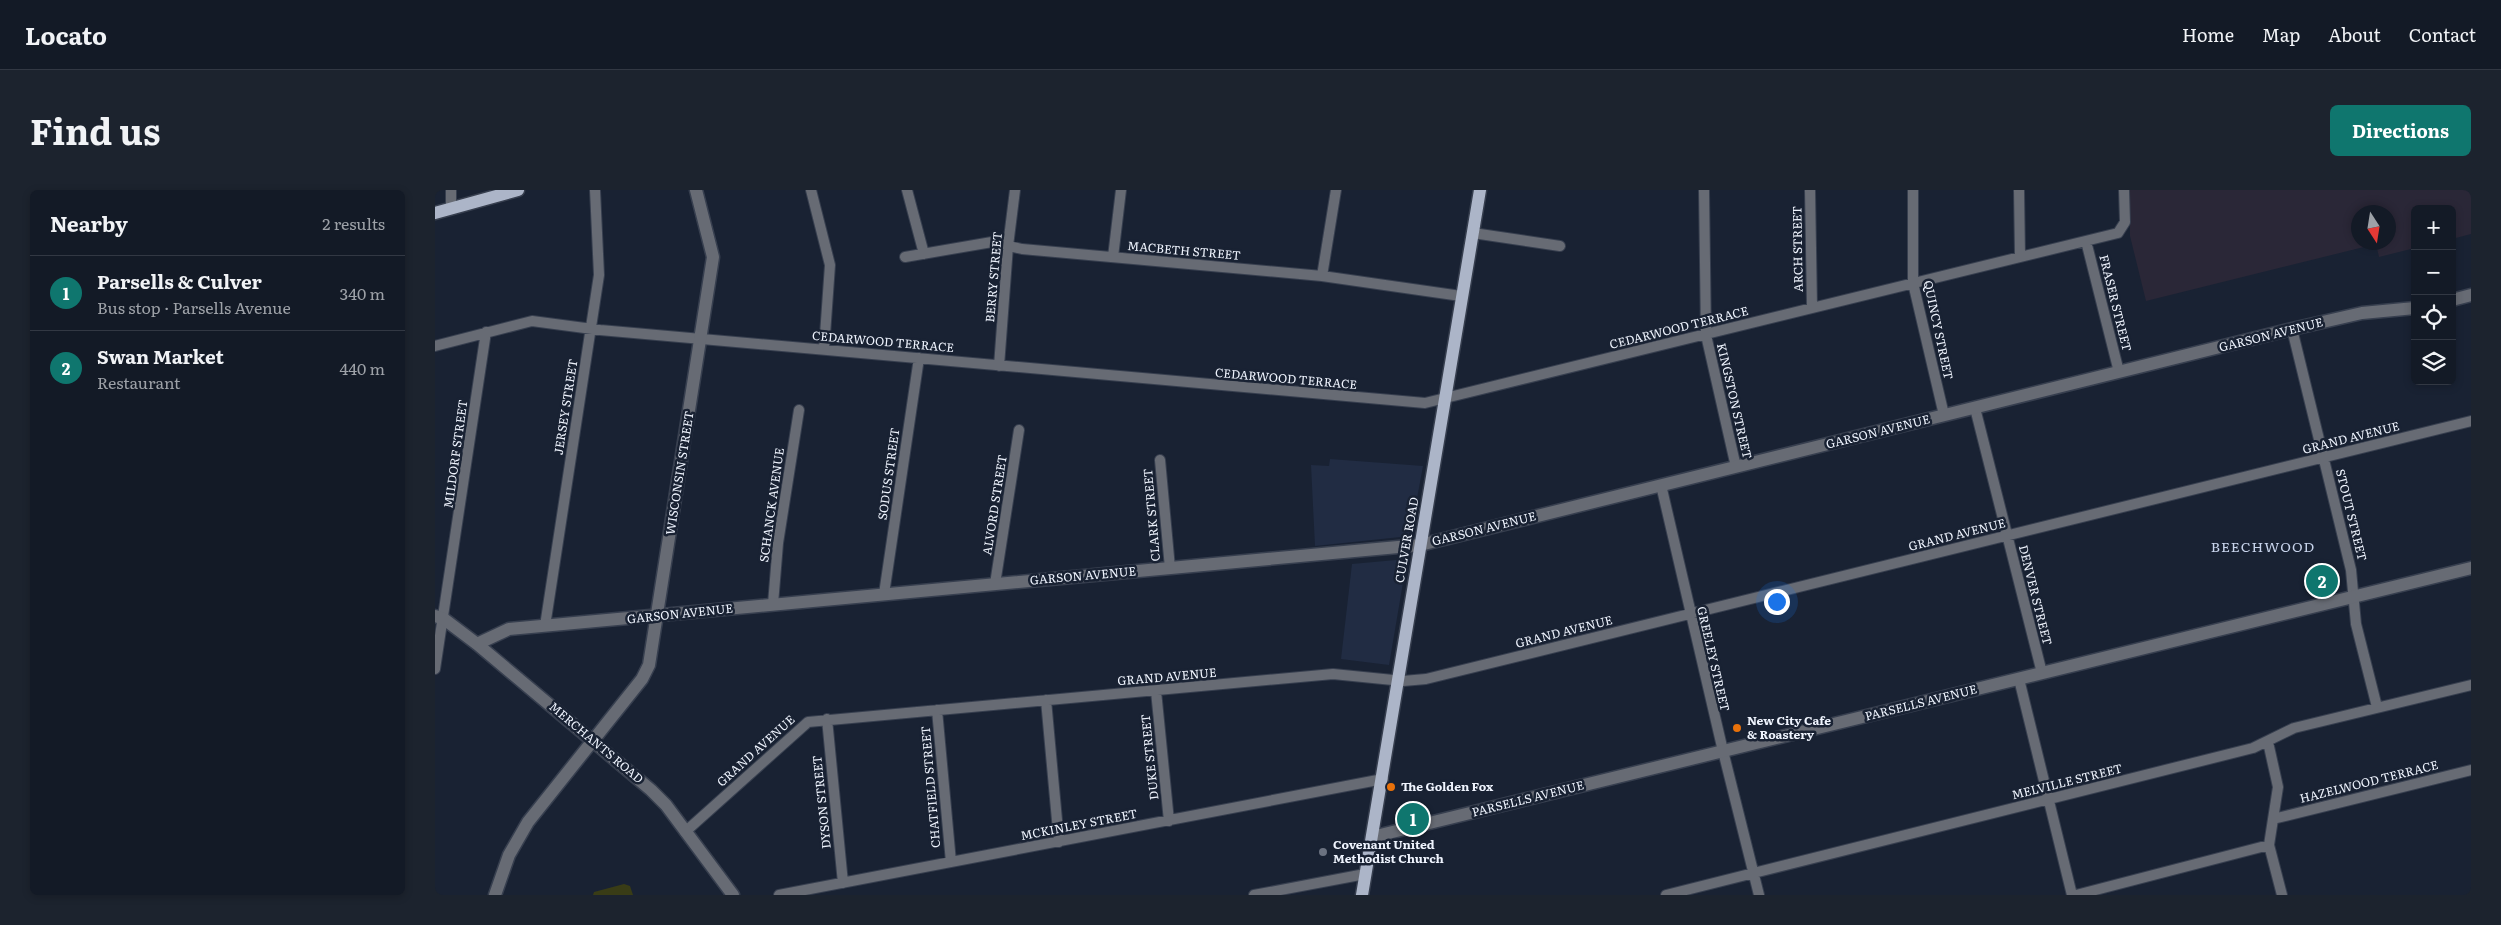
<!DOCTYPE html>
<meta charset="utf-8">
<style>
body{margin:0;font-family:Literata,serif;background:#1c232e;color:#f1f3f6}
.controls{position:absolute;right:15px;top:15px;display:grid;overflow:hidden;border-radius:8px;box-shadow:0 2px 8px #0003}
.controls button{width:45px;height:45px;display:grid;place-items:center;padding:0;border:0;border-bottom:1px solid #323843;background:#131a26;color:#f1f3f6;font:25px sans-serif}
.compass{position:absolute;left:1916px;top:15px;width:45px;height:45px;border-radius:50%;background:#131a26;box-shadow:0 2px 8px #0003;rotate:168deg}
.you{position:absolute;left:1341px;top:411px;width:18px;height:18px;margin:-12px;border:4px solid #fff;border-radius:50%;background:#1a73e8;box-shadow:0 0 0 8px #1a73e833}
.badge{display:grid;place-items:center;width:32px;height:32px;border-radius:50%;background:#0f766e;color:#fff;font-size:16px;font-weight:700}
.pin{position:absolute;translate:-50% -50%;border:2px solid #fff;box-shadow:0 1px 5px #0006}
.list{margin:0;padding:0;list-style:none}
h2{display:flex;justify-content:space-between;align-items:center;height:65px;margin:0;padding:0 20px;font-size:21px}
h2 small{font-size:16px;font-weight:400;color:#9da1a7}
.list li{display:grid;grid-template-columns:32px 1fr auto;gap:15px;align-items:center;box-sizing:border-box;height:75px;padding:0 20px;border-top:1px solid #323843}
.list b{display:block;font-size:19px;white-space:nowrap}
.list p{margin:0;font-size:16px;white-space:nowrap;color:#9da1a7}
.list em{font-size:16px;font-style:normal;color:#9da1a7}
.icon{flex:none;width:28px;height:28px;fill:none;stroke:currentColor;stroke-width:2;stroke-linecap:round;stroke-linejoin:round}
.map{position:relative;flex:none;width:2036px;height:705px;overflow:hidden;border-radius:8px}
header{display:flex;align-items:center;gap:30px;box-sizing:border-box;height:70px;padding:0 25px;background:#131a26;border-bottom:1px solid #323843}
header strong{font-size:24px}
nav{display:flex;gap:28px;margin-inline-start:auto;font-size:18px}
.intro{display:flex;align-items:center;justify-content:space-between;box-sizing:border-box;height:120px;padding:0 30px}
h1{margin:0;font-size:35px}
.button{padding:12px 22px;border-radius:8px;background:#0f766e;color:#fff;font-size:18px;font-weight:700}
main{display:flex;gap:30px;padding:0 30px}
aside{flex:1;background:#131a26;border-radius:8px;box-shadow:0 2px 8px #0003}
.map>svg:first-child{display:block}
.built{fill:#212c43}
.industrial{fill:#2a2737;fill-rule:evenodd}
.green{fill:#393c16}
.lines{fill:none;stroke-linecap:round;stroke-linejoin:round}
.minor-casing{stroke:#373f4f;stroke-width:12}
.tertiary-casing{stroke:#373f4f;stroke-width:15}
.primary-casing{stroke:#373f4f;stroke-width:15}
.minor{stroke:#676b74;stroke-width:10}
.tertiary{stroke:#676b74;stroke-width:12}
.primary{stroke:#acb5c8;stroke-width:12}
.food-dot{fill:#e8710a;stroke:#192233;stroke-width:2}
.worship-dot{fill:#6b7280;stroke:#192233;stroke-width:2}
.labels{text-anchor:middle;stroke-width:5;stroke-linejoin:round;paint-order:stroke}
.street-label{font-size:12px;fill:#eff4fe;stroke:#192233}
.poi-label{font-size:12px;font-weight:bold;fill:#eff4fe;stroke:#192233;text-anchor:start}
.neighbourhood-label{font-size:14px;letter-spacing:1px;fill:#c7d3eb;stroke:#192233}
</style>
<header>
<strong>Locato</strong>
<nav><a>Home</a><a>Map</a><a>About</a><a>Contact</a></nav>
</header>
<div class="intro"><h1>Find us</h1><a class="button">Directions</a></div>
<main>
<aside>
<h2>Nearby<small>2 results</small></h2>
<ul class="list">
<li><span class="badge">1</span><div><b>Parsells &amp; Culver</b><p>Bus stop · Parsells Avenue</p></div><em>340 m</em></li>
<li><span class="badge">2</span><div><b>Swan Market</b><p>Restaurant</p></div><em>440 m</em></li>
</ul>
</aside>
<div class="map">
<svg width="2036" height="705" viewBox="0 0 2036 705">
<rect width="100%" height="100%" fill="#192233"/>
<path class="built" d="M895,269L988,276L975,346L880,356L876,275L894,276Z
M972,369L954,475L906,469L917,374Z"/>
<path class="industrial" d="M1695,0H2036V44L2017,49V19H1980V58L1944,67L1941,54L1711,111L1695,46ZM1924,22H1954V52H1924Z"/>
<path class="green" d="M189,694L195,696L198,705H158L159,702Z"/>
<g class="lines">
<defs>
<path id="minor" d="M16,0V18
M376,0L395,75L389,159
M472,0L489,64
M1269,0L1271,145L1301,277
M1375,0L1377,117
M1478,0V93L1509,225
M1584,0L1585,67
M1038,43L1125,56
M1651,51L1684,182
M470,67L557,52L587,59L887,86L1026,106
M678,67L686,0
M887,86L901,0
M1857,139L1916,380L1921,434L1942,517
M0,156L97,131L165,140L990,213L1683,43L1690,32L1689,0
M564,176L573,56L580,0
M1540,218L1607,483
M725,270L735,378
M1226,295L1288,561L1324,705
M560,394L584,240
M449,404L484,168
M338,414L343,353L364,220
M110,436L164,85L160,0
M0,479L51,142
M1584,489L1637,705
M721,501L734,631
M611,510L624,652
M502,520L516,672
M392,529L408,693
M1833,552L1843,597L1834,655L1847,705
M1838,629L2036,580
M250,642L373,532L898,484L968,491L991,489L2036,231
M344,705L948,589
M819,705L930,684
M1231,705L1818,558L1859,538L2036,495
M1641,705L1834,655"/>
<path id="tertiary" d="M2017,110L2036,105
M0,426L9,429L42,454L216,600L231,615L298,705
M42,454L74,439L985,355L1857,139L1927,123L1980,118
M937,647L2036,378
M60,705L74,665L93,632L207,489L214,475L278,67L261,0"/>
<path id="primary" d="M0,23L83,0
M927,705L1045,0"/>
</defs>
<use href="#minor" class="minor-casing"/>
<use href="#tertiary" class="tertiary-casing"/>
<use href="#primary" class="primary-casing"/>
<use href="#minor" class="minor"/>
<use href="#tertiary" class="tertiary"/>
<use href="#primary" class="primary"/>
</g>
<g class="food-dot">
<circle cx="1302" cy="538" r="5"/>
<circle cx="956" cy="597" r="5"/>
</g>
<circle class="worship-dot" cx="888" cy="662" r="5"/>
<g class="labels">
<g class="street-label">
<text transform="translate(1363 59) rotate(-91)" y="4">ARCH STREET</text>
<text transform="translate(749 61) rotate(5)" y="4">MACBETH STREET</text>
<text transform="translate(559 87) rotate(-85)" y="4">BERRY STREET</text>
<text transform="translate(1680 113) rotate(76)" y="4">FRASER STREET</text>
<text transform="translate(1244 138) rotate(-14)" y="4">CEDARWOOD TERRACE</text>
<text transform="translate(1503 140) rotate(78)" y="4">QUINCY STREET</text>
<text transform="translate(1836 145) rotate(-14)" y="4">GARSON AVENUE</text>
<text transform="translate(448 152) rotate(5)" y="4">CEDARWOOD TERRACE</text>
<text transform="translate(851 189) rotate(5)" y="4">CEDARWOOD TERRACE</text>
<text transform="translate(1299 211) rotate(77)" y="4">KINGSTON STREET</text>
<text transform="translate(131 217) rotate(-81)" y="4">JERSEY STREET</text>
<text transform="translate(1443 242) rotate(-14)" y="4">GARSON AVENUE</text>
<text transform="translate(1916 248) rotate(-14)" y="4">GRAND AVENUE</text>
<text transform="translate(21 264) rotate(-82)" y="4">MILDORF STREET</text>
<text transform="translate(245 283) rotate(-81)" y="4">WISCONSIN STREET</text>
<text transform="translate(454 284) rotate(-82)" y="4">SODUS STREET</text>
<text transform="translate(337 315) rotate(-82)" y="4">SCHANCK AVENUE</text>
<text transform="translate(560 315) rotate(-81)" y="4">ALVORD STREET</text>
<text transform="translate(717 325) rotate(-95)" y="4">CLARK STREET</text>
<text transform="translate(1916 325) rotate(76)" y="4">STOUT STREET</text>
<text transform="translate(1049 339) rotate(-14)" y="4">GARSON AVENUE</text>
<text transform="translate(1522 345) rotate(-14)" y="4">GRAND AVENUE</text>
<text transform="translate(972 350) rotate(-80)" y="4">CULVER ROAD</text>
<text transform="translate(648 386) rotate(-5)" y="4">GARSON AVENUE</text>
<text transform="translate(1600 405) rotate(76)" y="4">DENVER STREET</text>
<text transform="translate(245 424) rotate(-6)" y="4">GARSON AVENUE</text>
<text transform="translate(1129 442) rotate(-14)" y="4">GRAND AVENUE</text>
<text transform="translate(1278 469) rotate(77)" y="4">GREELEY STREET</text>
<text transform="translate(732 487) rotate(-5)" y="4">GRAND AVENUE</text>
<text transform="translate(1486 513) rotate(-14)" y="4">PARSELLS AVENUE</text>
<text transform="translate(161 553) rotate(40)" y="4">MERCHANTS ROAD</text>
<text transform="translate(321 561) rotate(-42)" y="4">GRAND AVENUE</text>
<text transform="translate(715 567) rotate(-96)" y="4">DUKE STREET</text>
<text transform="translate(1632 592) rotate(-14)" y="4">MELVILLE STREET</text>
<text transform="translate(1934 592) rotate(-14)" y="4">HAZELWOOD TERRACE</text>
<text transform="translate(496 597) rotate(-95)" y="4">CHATFIELD STREET</text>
<text transform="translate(1093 609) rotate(-14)" y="4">PARSELLS AVENUE</text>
<text transform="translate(387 612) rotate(-96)" y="4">DYSON STREET</text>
<text transform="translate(644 635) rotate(-11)" y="4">MCKINLEY STREET</text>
</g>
<g class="poi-label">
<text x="1312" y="535">New City Cafe<tspan x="1312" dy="14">&amp; Roastery</tspan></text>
<text x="966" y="601">The Golden Fox</text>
<text x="898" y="659">Covenant United<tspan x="898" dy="14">Methodist Church</tspan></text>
</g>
<g class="neighbourhood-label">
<text x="1828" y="362">BEECHWOOD</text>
</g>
</g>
</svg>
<div class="controls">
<button>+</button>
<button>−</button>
<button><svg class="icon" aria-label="locate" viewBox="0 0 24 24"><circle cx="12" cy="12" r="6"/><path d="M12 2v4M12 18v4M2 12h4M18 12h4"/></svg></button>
<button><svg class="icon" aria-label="layers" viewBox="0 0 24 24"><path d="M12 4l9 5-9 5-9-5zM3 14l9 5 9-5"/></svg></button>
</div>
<svg class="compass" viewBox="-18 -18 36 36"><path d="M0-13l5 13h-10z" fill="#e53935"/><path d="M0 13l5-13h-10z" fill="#9da1a7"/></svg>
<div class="you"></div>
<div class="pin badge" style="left:978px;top:629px">1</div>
<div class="pin badge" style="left:1887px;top:391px">2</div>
</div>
</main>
